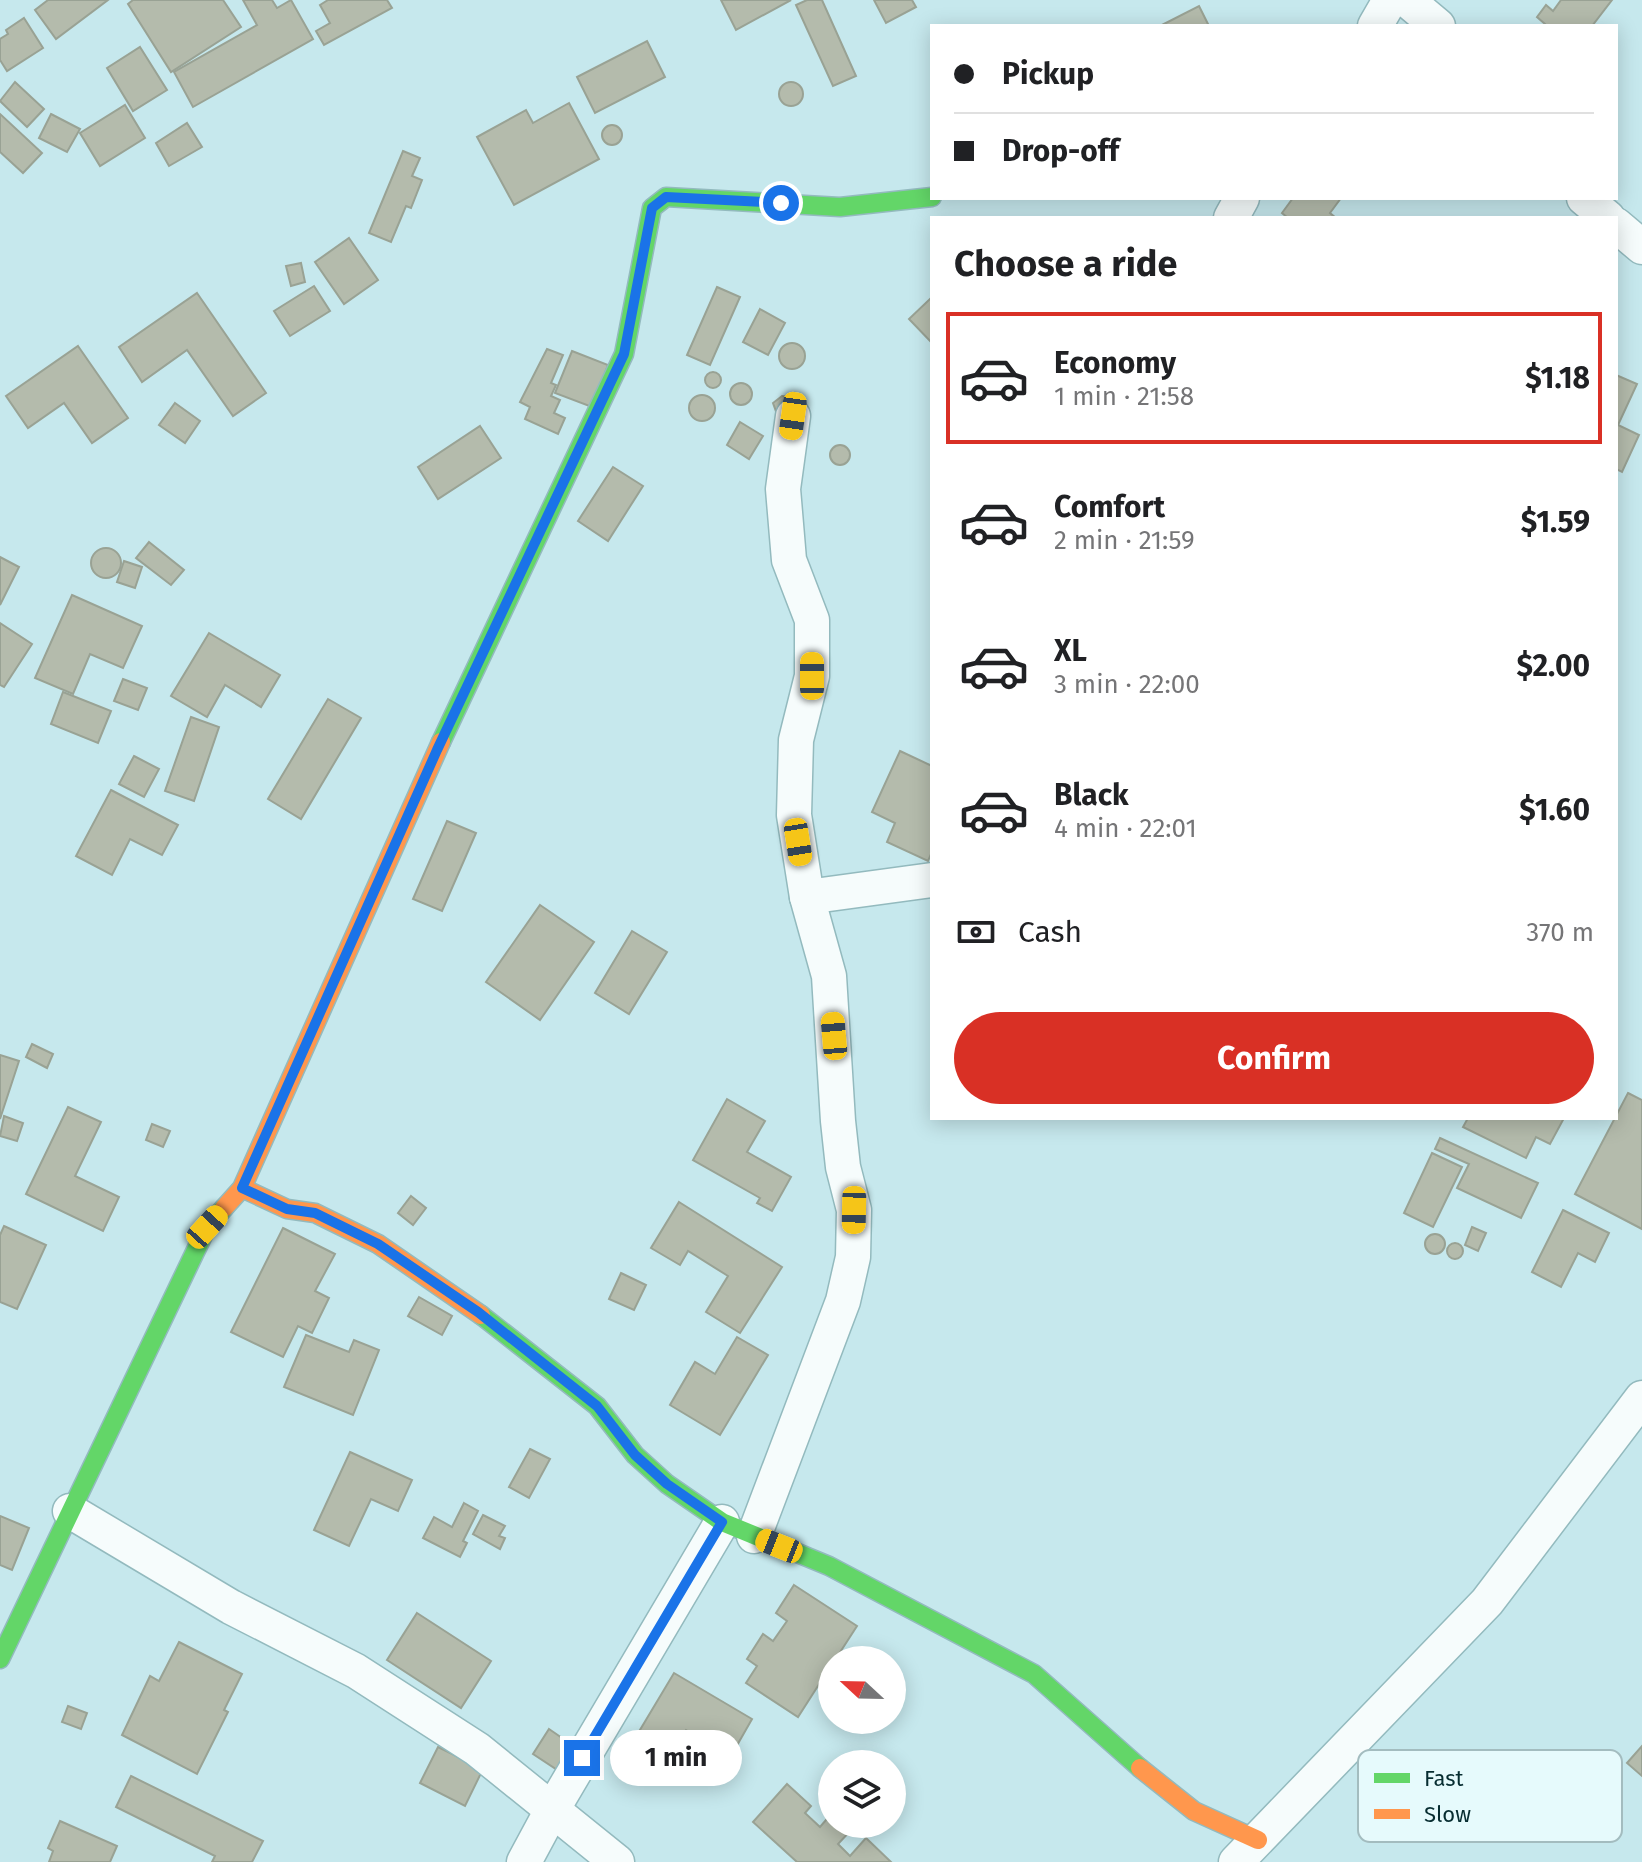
<!DOCTYPE html>
<meta charset="utf-8">
<style>
:root{--surface:#fff;--page:#f2f2f2;--text:#202124;--muted:#757577;--line:#e0e0e0;--accent:#d93025}
body{margin:0;font-family:"Fira Sans",sans-serif;background:var(--page);color:var(--text);height:100vh;display:flex;flex-direction:column;font-size:30px;white-space:nowrap}
*{box-sizing:border-box;margin:0}
p{font-size:26px;color:var(--muted)}
.icon{flex:none;width:44px;height:44px;fill:none;stroke:currentColor;stroke-width:2;stroke-linecap:round;stroke-linejoin:round}
.map{position:relative;flex:1;overflow:hidden}
.drawer{position:absolute;left:930px;top:216px;width:688px;height:904px;display:flex;flex-direction:column;background:var(--surface);border-radius:0px;box-shadow:0 4px 20px #0003}
.drawer>*{flex:none}
.top-card{position:absolute;left:930px;top:24px;width:688px;height:176px;border-radius:0px;box-shadow:0 4px 20px #0003;display:grid;align-content:center;height:176px;padding:0 24px;background:var(--surface)}
.needle{width:52px;rotate:292deg}
.controls{position:absolute;left:818px;top:1646px;display:grid;gap:16px}
.controls a{display:grid;place-items:center;width:88px;height:88px;border-radius:50%;background:var(--surface);box-shadow:0 4px 20px #0003;font-size:40px}
.end{position:absolute;width:36px;height:36px;margin:-18px;border:10px solid #1a73e8;background:#fff;box-shadow:0 0 0 4px #fff}
.from{border-radius:50%}
.bubble{position:absolute;height:56px;border-radius:28px;background:var(--surface);box-shadow:0 4px 20px #0003;font-size:26px;font-weight:700;line-height:56px;text-align:center}
.car{position:absolute;width:24px;height:48px;margin:-24px -12px;border-radius:10px;box-shadow:0 0 6px 2px #0007;background:linear-gradient(#f5c518 24%,#345 0 40%,#f5c518 0 76%,#345 0 86%,#f5c518 0)}
.top-card b{display:flex;align-items:center;gap:28px;height:76px;font-size:30px}
.top-card b+b{border-top:2px solid var(--line)}
.top-card i{width:20px;height:20px;background:var(--text)}
ul{padding:0;list-style:none}
li{display:flex;align-items:center;gap:24px;height:132px;margin:0 16px 12px;padding:0 8px;border:4px solid transparent;border-radius:0px}
li div{flex:1}
li b{display:block;font-size:30px}
li em{font-style:normal;font-weight:700}
li.on{border-color:var(--accent)}
li>.icon{width:72px;height:72px;stroke-width:1.5}
h2{padding:0 24px;font-size:36px;line-height:96px}
.pay{display:flex;align-items:center;gap:20px;height:88px;padding:0 24px;font-size:30px}
.pay p{margin-inline-start:auto}
.primary-button{display:flex;gap:16px;margin-top:auto;padding:16px 24px}
.primary-button a{flex:1;height:92px;border-radius:48px;background:var(--accent);color:#fff;font-size:32px;font-weight:700;line-height:92px;text-align:center}
.map>svg:first-child{display:block}
</style>
<div class="map">
<svg width="1642" height="1862" viewBox="0 0 1642 1862">
<rect width="100%" height="100%" fill="#c6e8ed"/>
<g fill="#b4bbac" stroke="#99a294" stroke-width="2">
<polygon points="48,0 108,0 56,39 35,10"/>
<polygon points="133,0 223,0 241,27 171,72 128,4"/>
<polygon points="243,0 272,0 277,8 291,0 313,39 193,107 174,72 257,25"/>
<polygon points="328,0 387,0 392,8 324,45 316,31 330,23 320,5"/>
<polygon points="721,0 791,0 736,30"/>
<polygon points="807,0 822,0 856,76 833,86 796,5"/>
<polygon points="874,0 912,0 916,7 886,23"/>
<polygon points="1561,0 1612,0 1592,26 1544,26 1545,24 1537,17 1546,5 1553,11"/>
<polygon points="1199,6 1209,26 1160,26"/>
<polygon points="24,18 43,48 7,71 0,60 0,39 8,34 6,30"/>
<polygon points="647,41 665,77 595,113 577,77"/>
<polygon points="140,47 167,90 133,111 107,68"/>
<circle cx="791" cy="94" r="12"/>
<polygon points="15,82 44,109 27,127 0,101"/>
<polygon points="569,103 599,159 514,205 477,137 526,110 533,123"/>
<polygon points="125,105 145,138 100,166 80,133"/>
<polygon points="0,114 42,153 23,173 0,152"/>
<polygon points="51,114 80,129 67,152 39,138"/>
<polygon points="187,123 202,147 169,166 156,143"/>
<circle cx="612" cy="135" r="10"/>
<polygon points="403,151 420,158 412,176 422,180 411,208 406,206 391,242 369,233"/>
<polygon points="1293,198 1341,198 1330,213 1336,218 1288,218 1282,213"/>
<polygon points="349,238 378,280 344,304 315,262"/>
<polygon points="301,263 305,282 291,286 286,266"/>
<polygon points="314,286 330,311 290,336 274,311"/>
<polygon points="717,287 740,297 710,365 687,355"/>
<polygon points="197,293 266,393 233,416 187,350 142,382 119,347"/>
<polygon points="932,297 932,343 909,319"/>
<polygon points="760,309 785,323 768,355 743,342"/>
<circle cx="792" cy="356" r="13"/>
<polygon points="78,346 128,418 92,443 64,403 28,428 6,396"/>
<polygon points="547,349 563,355 551,383 556,385 551,396 560,400 554,413 565,418 558,434 525,419 530,407 520,402"/>
<polygon points="572,351 608,365 592,407 555,393"/>
<circle cx="713" cy="380" r="8"/>
<polygon points="1616,375 1637,384 1618,425 1639,435 1622,472 1616,469"/>
<circle cx="741" cy="394" r="11"/>
<circle cx="702" cy="408" r="13"/>
<polygon points="782,396 788,397 792,402 777,414 773,403"/>
<polygon points="175,403 200,421 185,443 159,425"/>
<polygon points="740,422 763,436 749,459 727,445"/>
<polygon points="480,426 501,458 438,499 418,467"/>
<circle cx="840" cy="455" r="10"/>
<polygon points="613,467 643,486 608,541 578,521"/>
<polygon points="149,542 184,570 171,585 136,558"/>
<circle cx="106" cy="563" r="15"/>
<polygon points="0,557 19,567 0,605"/>
<polygon points="124,561 142,567 135,588 117,582"/>
<polygon points="72,595 142,626 123,668 90,654 73,694 35,678"/>
<polygon points="0,623 32,644 4,687 0,685"/>
<polygon points="209,633 280,675 261,707 225,685 207,717 171,696"/>
<polygon points="123,679 147,688 138,710 114,701"/>
<polygon points="63,692 111,711 98,743 51,724"/>
<polygon points="328,699 361,718 301,819 268,799"/>
<polygon points="191,717 219,727 194,801 165,791"/>
<polygon points="900,751 932,766 932,852 928,861 887,842 895,823 872,812"/>
<polygon points="134,756 159,769 144,797 119,784"/>
<polygon points="111,790 178,825 162,855 130,839 112,875 76,856"/>
<polygon points="447,821 476,833 442,911 413,899"/>
<polygon points="540,905 594,942 540,1020 486,982"/>
<polygon points="632,931 667,952 629,1014 595,993"/>
<polygon points="32,1044 53,1054 47,1068 26,1057"/>
<polygon points="0,1055 19,1061 0,1119"/>
<polygon points="1628,1093 1642,1100 1642,1229 1575,1194"/>
<polygon points="727,1099 765,1121 747,1152 791,1177 772,1211 757,1203 760,1198 693,1160"/>
<polygon points="68,1107 101,1122 75,1176 119,1197 103,1231 26,1194"/>
<polygon points="4,1116 23,1123 17,1141 0,1136"/>
<polygon points="1468,1118 1564,1118 1550,1144 1536,1137 1526,1158 1463,1127"/>
<polygon points="152,1124 170,1131 163,1147 146,1140"/>
<polygon points="1440,1138 1538,1183 1521,1218 1457,1188 1469,1164 1435,1149"/>
<polygon points="1432,1153 1462,1167 1433,1227 1404,1213"/>
<polygon points="411,1196 426,1208 413,1225 398,1213"/>
<polygon points="679,1202 782,1267 740,1333 706,1312 728,1276 688,1251 680,1265 651,1248"/>
<polygon points="1563,1210 1609,1233 1595,1262 1578,1253 1561,1287 1532,1272"/>
<polygon points="4,1226 46,1245 17,1309 0,1302 0,1235"/>
<polygon points="1472,1227 1486,1233 1478,1251 1465,1245"/>
<polygon points="283,1228 335,1254 315,1291 329,1298 312,1333 298,1326 283,1357 231,1332"/>
<circle cx="1435" cy="1244" r="10"/>
<circle cx="1455" cy="1251" r="8"/>
<polygon points="621,1273 646,1285 634,1310 609,1299"/>
<polygon points="419,1297 452,1316 442,1335 408,1316"/>
<polygon points="306,1335 349,1352 354,1340 379,1350 353,1415 284,1387"/>
<polygon points="737,1337 768,1355 720,1435 670,1405 695,1362 715,1374"/>
<polygon points="530,1449 550,1459 529,1498 509,1487"/>
<polygon points="350,1452 412,1480 398,1511 371,1499 349,1546 314,1530"/>
<polygon points="464,1503 478,1511 463,1541 467,1543 460,1557 423,1538 434,1517 452,1527"/>
<polygon points="483,1515 505,1526 499,1536 505,1538 500,1549 473,1534"/>
<polygon points="0,1516 29,1528 12,1570 0,1565"/>
<polygon points="794,1585 857,1626 835,1660 832,1660 832,1664 798,1717 746,1683 757,1666 747,1659 763,1634 773,1641 787,1621 776,1613"/>
<polygon points="417,1613 491,1661 461,1708 387,1660"/>
<polygon points="179,1642 242,1674 224,1710 228,1712 197,1774 122,1735 150,1676 159,1681"/>
<polygon points="674,1673 752,1719 731,1756 686,1730 662,1770 628,1750"/>
<polygon points="68,1706 87,1713 81,1729 62,1722"/>
<polygon points="549,1729 578,1749 562,1773 533,1754"/>
<polygon points="1642,1746 1642,1776 1627,1763"/>
<polygon points="438,1747 483,1769 465,1806 420,1783"/>
<polygon points="131,1776 263,1841 252,1862 212,1862 215,1856 116,1807"/>
<polygon points="787,1784 811,1806 805,1813 820,1827 832,1813 832,1824 849,1824 853,1828 838,1844 850,1856 866,1838 891,1862 797,1862 753,1822"/>
<polygon points="60,1821 117,1846 110,1862 49,1862 53,1851 48,1848"/>
</g>
<g fill="none" stroke-linecap="round" stroke-linejoin="round">
<defs>
<g id="street">
<polyline points="1407,0 1438,26"/>
<polyline points="1375,26 1390,0"/>
<polyline points="1584,198 1608,218"/>
<polyline points="1231,218 1242,198"/>
<polyline points="1616,225 1642,247"/>
<polyline points="807,897 932,880"/>
<polyline points="70,1511 231,1607 356,1671 477,1749 617,1862"/>
<polyline points="754,1536 843,1301 853,1257 854,1210 843,1167 838,1121 829,976 807,897 794,815 796,740 812,676 812,620 789,560 783,489 793,416"/>
<polyline points="524,1862 552,1810 722,1522"/>
<polyline points="1236,1862 1487,1602 1642,1398"/>
</g>
<g id="fast">
<polyline points="441,742 624,354 652,208 666,197 840,207 932,197"/>
<polyline points="481,1315 597,1406 635,1455 667,1484 722,1522 829,1566 1034,1674 1140,1768"/>
<polyline points="0,1659 207,1227 224,1208"/>
</g>
<g id="slow">
<polyline points="242,1188 287,1209 315,1213 378,1244 481,1315"/>
<polyline points="224,1208 242,1188 441,742"/>
<polyline points="1140,1768 1194,1811 1258,1840"/>
</g>
</defs>
<use href="#street" stroke="#93babe" stroke-width="37"/>
<use href="#fast" stroke="#93babe" stroke-width="21"/>
<use href="#slow" stroke="#93babe" stroke-width="21"/>
<use href="#street" stroke="#f6fcfc" stroke-width="34"/>
<use href="#fast" stroke="#63d668" stroke-width="18"/>
<use href="#slow" stroke="#ff974d" stroke-width="18"/>
</g>
<g fill="none" stroke-linecap="round" stroke-linejoin="round">
<polyline stroke="#1a73e8" stroke-width="10" points="582,1758 722,1522 667,1484 635,1455 597,1406 478,1312 378,1244 315,1213 287,1209 242,1188 437,750 624,354 652,208 666,197 781,203"/>
</g>
<rect x="1358" y="1750" width="264" height="92" rx="12" fill="#e6fafc" stroke="#a3bcbf" stroke-width="2"/>
<rect x="1374" y="1773" width="36" height="10" fill="#63d668"/>
<rect x="1374" y="1809" width="36" height="10" fill="#ff974d"/>
<g font-size="22" fill="#072d31">
<text x="1424" y="1786">Fast</text>
<text x="1424" y="1822">Slow</text>
</g>
</svg>
<div class="controls">
<a><svg class="needle" viewBox="-14 -14 28 28"><path d="M0-13l5 13h-10z" fill="#e53935"/><path d="M0 13l5-13h-10z" fill="#757577"/></svg></a>
<a><svg class="icon" aria-label="layers" viewBox="0 0 24 24"><path d="M12 4l9 5-9 5-9-5zM3 14l9 5 9-5"/></svg></a>
</div>
<i class="end from" style="left:781px;top:203px"></i>
<i class="end" style="left:582px;top:1758px"></i>
<div class="bubble" style="left:610px;top:1730px;width:132px">1 min</div>
<i class="car" style="left:793px;top:416px;rotate:188deg"></i>
<i class="car" style="left:812px;top:676px;rotate:0deg"></i>
<i class="car" style="left:798px;top:842px;rotate:171deg"></i>
<i class="car" style="left:834px;top:1036px;rotate:355deg"></i>
<i class="car" style="left:854px;top:1210px;rotate:181deg"></i>
<i class="car" style="left:207px;top:1227px;rotate:42deg"></i>
<i class="car" style="left:779px;top:1546px;rotate:292deg"></i>
<div class="top-card">
<b><i class="from"></i>Pickup</b>
<b><i></i>Drop-off</b>
</div>
<section class="drawer">
<h2>Choose a ride</h2>
<ul>
<li class="on"><svg class="icon" aria-label="car" viewBox="0 0 24 24"><path d="M5 17H2v-5l4-1 3-4h7l3 4 3 1v5h-3M9 17h6M6 11h13"/><circle cx="7" cy="17" r="2"/><circle cx="17" cy="17" r="2"/></svg><div><b>Economy</b><p>1 min · 21:58</p></div><em>$1.18</em></li>
<li><svg class="icon" aria-label="car" viewBox="0 0 24 24"><path d="M5 17H2v-5l4-1 3-4h7l3 4 3 1v5h-3M9 17h6M6 11h13"/><circle cx="7" cy="17" r="2"/><circle cx="17" cy="17" r="2"/></svg><div><b>Comfort</b><p>2 min · 21:59</p></div><em>$1.59</em></li>
<li><svg class="icon" aria-label="car" viewBox="0 0 24 24"><path d="M5 17H2v-5l4-1 3-4h7l3 4 3 1v5h-3M9 17h6M6 11h13"/><circle cx="7" cy="17" r="2"/><circle cx="17" cy="17" r="2"/></svg><div><b>XL</b><p>3 min · 22:00</p></div><em>$2.00</em></li>
<li><svg class="icon" aria-label="car" viewBox="0 0 24 24"><path d="M5 17H2v-5l4-1 3-4h7l3 4 3 1v5h-3M9 17h6M6 11h13"/><circle cx="7" cy="17" r="2"/><circle cx="17" cy="17" r="2"/></svg><div><b>Black</b><p>4 min · 22:01</p></div><em>$1.60</em></li>
</ul>
<div class="pay"><svg class="icon" aria-label="cash" viewBox="0 0 24 24"><path d="M3 7h18v10H3z"/><circle cx="12" cy="12" r="2"/></svg>Cash<p>370 m</p></div>
<div class="primary-button"><a>Confirm</a></div>
</section>
</div>
